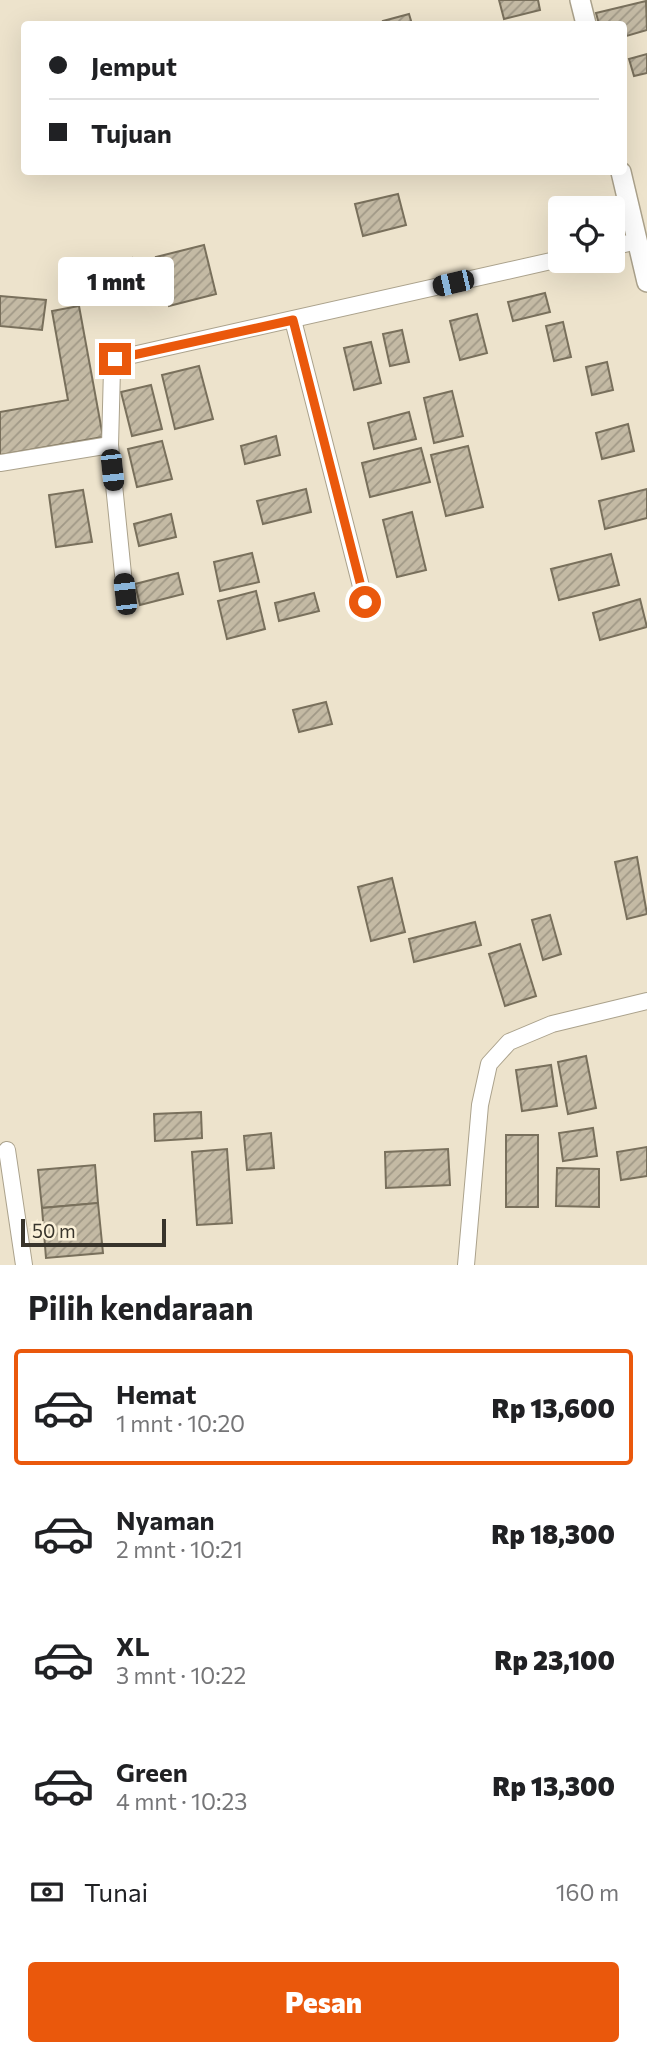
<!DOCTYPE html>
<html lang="id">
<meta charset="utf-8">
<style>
:root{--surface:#fff;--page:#f2f2f2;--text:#202124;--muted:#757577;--line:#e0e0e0;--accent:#ea580c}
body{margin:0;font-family:Commissioner,sans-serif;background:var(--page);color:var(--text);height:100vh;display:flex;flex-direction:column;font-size:26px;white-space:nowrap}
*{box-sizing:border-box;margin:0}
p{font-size:23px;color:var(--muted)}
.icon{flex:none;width:38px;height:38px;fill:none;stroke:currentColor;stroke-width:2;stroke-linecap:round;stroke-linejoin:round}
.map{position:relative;height:1265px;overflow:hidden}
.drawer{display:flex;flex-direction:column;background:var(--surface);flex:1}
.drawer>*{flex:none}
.banner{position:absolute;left:21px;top:21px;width:606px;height:154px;border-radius:7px;box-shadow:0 7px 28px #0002;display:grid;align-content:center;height:154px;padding:0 28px;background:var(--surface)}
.controls{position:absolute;left:548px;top:196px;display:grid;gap:14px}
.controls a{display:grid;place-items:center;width:77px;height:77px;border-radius:7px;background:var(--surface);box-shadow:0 7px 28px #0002;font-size:35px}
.scale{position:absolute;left:21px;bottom:18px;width:145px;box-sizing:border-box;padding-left:7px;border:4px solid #38342b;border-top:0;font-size:19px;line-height:24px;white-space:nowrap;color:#38342b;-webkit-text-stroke:5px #fbf1d9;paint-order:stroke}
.end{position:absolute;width:32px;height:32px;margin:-16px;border:9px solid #ea580c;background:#fff;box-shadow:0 0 0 4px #fff}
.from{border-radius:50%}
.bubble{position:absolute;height:49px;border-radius:7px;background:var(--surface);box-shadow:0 7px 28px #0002;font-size:23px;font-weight:800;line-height:49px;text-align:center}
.car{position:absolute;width:21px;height:42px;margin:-21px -10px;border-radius:9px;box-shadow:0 0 5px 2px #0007;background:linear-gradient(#222 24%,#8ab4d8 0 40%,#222 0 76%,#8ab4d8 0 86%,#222 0)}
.banner b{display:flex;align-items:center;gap:24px;height:66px;font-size:26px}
.banner b+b{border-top:2px solid var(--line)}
.banner i{width:18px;height:18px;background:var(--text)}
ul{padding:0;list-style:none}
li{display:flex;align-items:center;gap:21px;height:116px;margin:0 14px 10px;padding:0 14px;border:4px solid transparent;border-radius:7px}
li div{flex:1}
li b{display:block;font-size:26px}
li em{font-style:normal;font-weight:800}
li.active{border-color:var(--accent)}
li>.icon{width:63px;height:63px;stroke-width:1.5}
h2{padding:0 28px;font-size:32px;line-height:84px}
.pay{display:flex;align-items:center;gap:18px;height:77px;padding:0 28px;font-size:26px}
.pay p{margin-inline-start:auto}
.action{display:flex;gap:14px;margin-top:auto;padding:14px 28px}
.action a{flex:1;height:80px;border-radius:7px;background:var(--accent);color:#fff;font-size:28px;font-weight:800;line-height:80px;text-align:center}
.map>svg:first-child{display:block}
</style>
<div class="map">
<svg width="647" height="1265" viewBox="0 0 647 1265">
<defs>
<pattern id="building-hatch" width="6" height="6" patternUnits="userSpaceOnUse" patternTransform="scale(1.75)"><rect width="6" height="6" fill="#c4baa4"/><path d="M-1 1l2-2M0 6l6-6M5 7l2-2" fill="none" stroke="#a09886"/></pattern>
</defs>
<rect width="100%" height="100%" fill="#ede3cc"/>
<g fill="url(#building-hatch)" stroke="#79705c" stroke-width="2">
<polygon points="499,0 538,0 540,10 504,19"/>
<polygon points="646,1 647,30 623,37 623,24 599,24 596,13"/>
<polygon points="409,14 412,24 384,24 383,21"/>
<polygon points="647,54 647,73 634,76 629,59"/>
<polygon points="398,194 406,225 363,236 355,204"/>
<polygon points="204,245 216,294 169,306 156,257"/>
<polygon points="132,258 140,292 101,302 92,268"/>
<polygon points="545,293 550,312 513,321 508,302"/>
<polygon points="0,296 46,300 42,330 0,326"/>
<polygon points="79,306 103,437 0,455 0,412 68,400 52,311"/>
<polygon points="477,314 487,353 460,360 450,321"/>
<polygon points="563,322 571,357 554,361 546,326"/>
<polygon points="402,330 409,362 390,366 383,334"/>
<polygon points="371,342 381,383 354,390 344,348"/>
<polygon points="607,362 613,390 592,395 586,367"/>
<polygon points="199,366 213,419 175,429 162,375"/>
<polygon points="151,385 162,429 132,436 121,392"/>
<polygon points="452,391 463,436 434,443 424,398"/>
<polygon points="409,412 416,439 374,449 368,423"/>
<polygon points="628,424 634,451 602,459 596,433"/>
<polygon points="276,436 280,455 245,464 241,446"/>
<polygon points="162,441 172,479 137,487 128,449"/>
<polygon points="468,446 483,507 446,516 431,455"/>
<polygon points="421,448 430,482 370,497 362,463"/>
<polygon points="306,489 311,512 263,524 257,501"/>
<polygon points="647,489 647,518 605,529 599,501"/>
<polygon points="83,490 92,542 56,547 49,495"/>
<polygon points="412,512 426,570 397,577 383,520"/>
<polygon points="171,514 176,537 139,546 134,524"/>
<polygon points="252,553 259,582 220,591 214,562"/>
<polygon points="611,554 619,585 559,600 551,569"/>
<polygon points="178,573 183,594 140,605 135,584"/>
<polygon points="256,591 265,629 227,639 218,601"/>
<polygon points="314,593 319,611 279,621 275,603"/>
<polygon points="640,599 647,627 600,640 593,613"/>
<polygon points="326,702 332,724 299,732 293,710"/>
<polygon points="637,857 647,914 627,919 615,862"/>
<polygon points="392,878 405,932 371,941 358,887"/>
<polygon points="550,915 561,954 543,960 532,920"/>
<polygon points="475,922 481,945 414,962 409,939"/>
<polygon points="520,944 536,996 505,1006 489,954"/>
<polygon points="586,1056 596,1108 568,1114 558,1062"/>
<polygon points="551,1065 557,1106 522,1111 516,1070"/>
<polygon points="201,1112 202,1138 155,1141 154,1114"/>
<polygon points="593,1128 597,1156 563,1161 559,1133"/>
<polygon points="271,1133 274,1168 247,1170 244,1136"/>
<rect x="506" y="1135" width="32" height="72"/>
<polygon points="647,1147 647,1176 621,1180 617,1152"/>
<polygon points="227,1149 232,1223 197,1225 192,1152"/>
<polygon points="448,1149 450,1185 386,1188 385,1152"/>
<polygon points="95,1165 98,1203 42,1208 38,1170"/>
<polygon points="557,1168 599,1169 599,1207 556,1206"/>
<polygon points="98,1203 103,1253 46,1258 42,1208"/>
</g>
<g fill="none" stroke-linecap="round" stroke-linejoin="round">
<defs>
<g id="minor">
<polyline points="612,247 637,241"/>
<polyline points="293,320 365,602"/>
<polyline points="0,463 110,445"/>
<polyline points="125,594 110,445 112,369 115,359 560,259"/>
<polyline points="7,1150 24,1265"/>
<polyline points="466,1265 480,1105 489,1064 509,1042 552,1024 647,1001"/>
</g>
<g id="tertiary">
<polyline points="580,0 586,24"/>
<polyline points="621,172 647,282"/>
</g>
</defs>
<use href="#minor" stroke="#aba28c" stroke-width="18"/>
<use href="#tertiary" stroke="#aba28c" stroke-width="22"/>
<use href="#minor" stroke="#fff" stroke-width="16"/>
<use href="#tertiary" stroke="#fff" stroke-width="19"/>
</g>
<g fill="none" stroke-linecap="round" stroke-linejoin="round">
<polyline stroke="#ea580c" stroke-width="9" points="115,359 293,320 365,602"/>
</g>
</svg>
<div class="controls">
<a><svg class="icon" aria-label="locate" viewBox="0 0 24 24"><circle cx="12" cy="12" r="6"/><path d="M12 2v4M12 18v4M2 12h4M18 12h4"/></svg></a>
</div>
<div class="scale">50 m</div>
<i class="end from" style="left:365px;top:602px"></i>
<i class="end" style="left:115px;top:359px"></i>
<div class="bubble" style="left:58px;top:257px;width:116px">1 mnt</div>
<i class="car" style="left:453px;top:283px;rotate:257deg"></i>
<i class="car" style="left:112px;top:470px;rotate:174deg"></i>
<i class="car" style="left:125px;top:594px;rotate:354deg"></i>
<div class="banner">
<b><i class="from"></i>Jemput</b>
<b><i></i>Tujuan</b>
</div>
</div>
<section class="drawer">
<h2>Pilih kendaraan</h2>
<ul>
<li class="active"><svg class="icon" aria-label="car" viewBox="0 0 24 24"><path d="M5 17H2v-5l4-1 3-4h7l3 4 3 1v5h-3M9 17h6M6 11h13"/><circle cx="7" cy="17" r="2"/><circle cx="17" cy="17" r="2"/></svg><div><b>Hemat</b><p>1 mnt · 10:20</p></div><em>Rp 13,600</em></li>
<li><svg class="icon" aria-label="car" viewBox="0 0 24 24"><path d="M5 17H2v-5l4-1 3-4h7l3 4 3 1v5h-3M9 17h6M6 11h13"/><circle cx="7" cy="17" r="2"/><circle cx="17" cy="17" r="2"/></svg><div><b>Nyaman</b><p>2 mnt · 10:21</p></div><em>Rp 18,300</em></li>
<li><svg class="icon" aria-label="car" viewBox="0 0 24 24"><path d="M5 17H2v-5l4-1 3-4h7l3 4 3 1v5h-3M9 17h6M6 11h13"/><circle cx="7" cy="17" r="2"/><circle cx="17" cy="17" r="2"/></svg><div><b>XL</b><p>3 mnt · 10:22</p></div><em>Rp 23,100</em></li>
<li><svg class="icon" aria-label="car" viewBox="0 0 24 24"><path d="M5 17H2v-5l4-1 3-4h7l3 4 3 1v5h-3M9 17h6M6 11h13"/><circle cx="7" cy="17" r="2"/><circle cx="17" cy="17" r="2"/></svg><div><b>Green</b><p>4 mnt · 10:23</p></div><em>Rp 13,300</em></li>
</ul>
<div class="pay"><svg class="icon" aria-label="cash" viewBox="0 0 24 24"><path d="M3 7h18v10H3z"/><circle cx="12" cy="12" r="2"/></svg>Tunai<p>160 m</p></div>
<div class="action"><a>Pesan</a></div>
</section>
